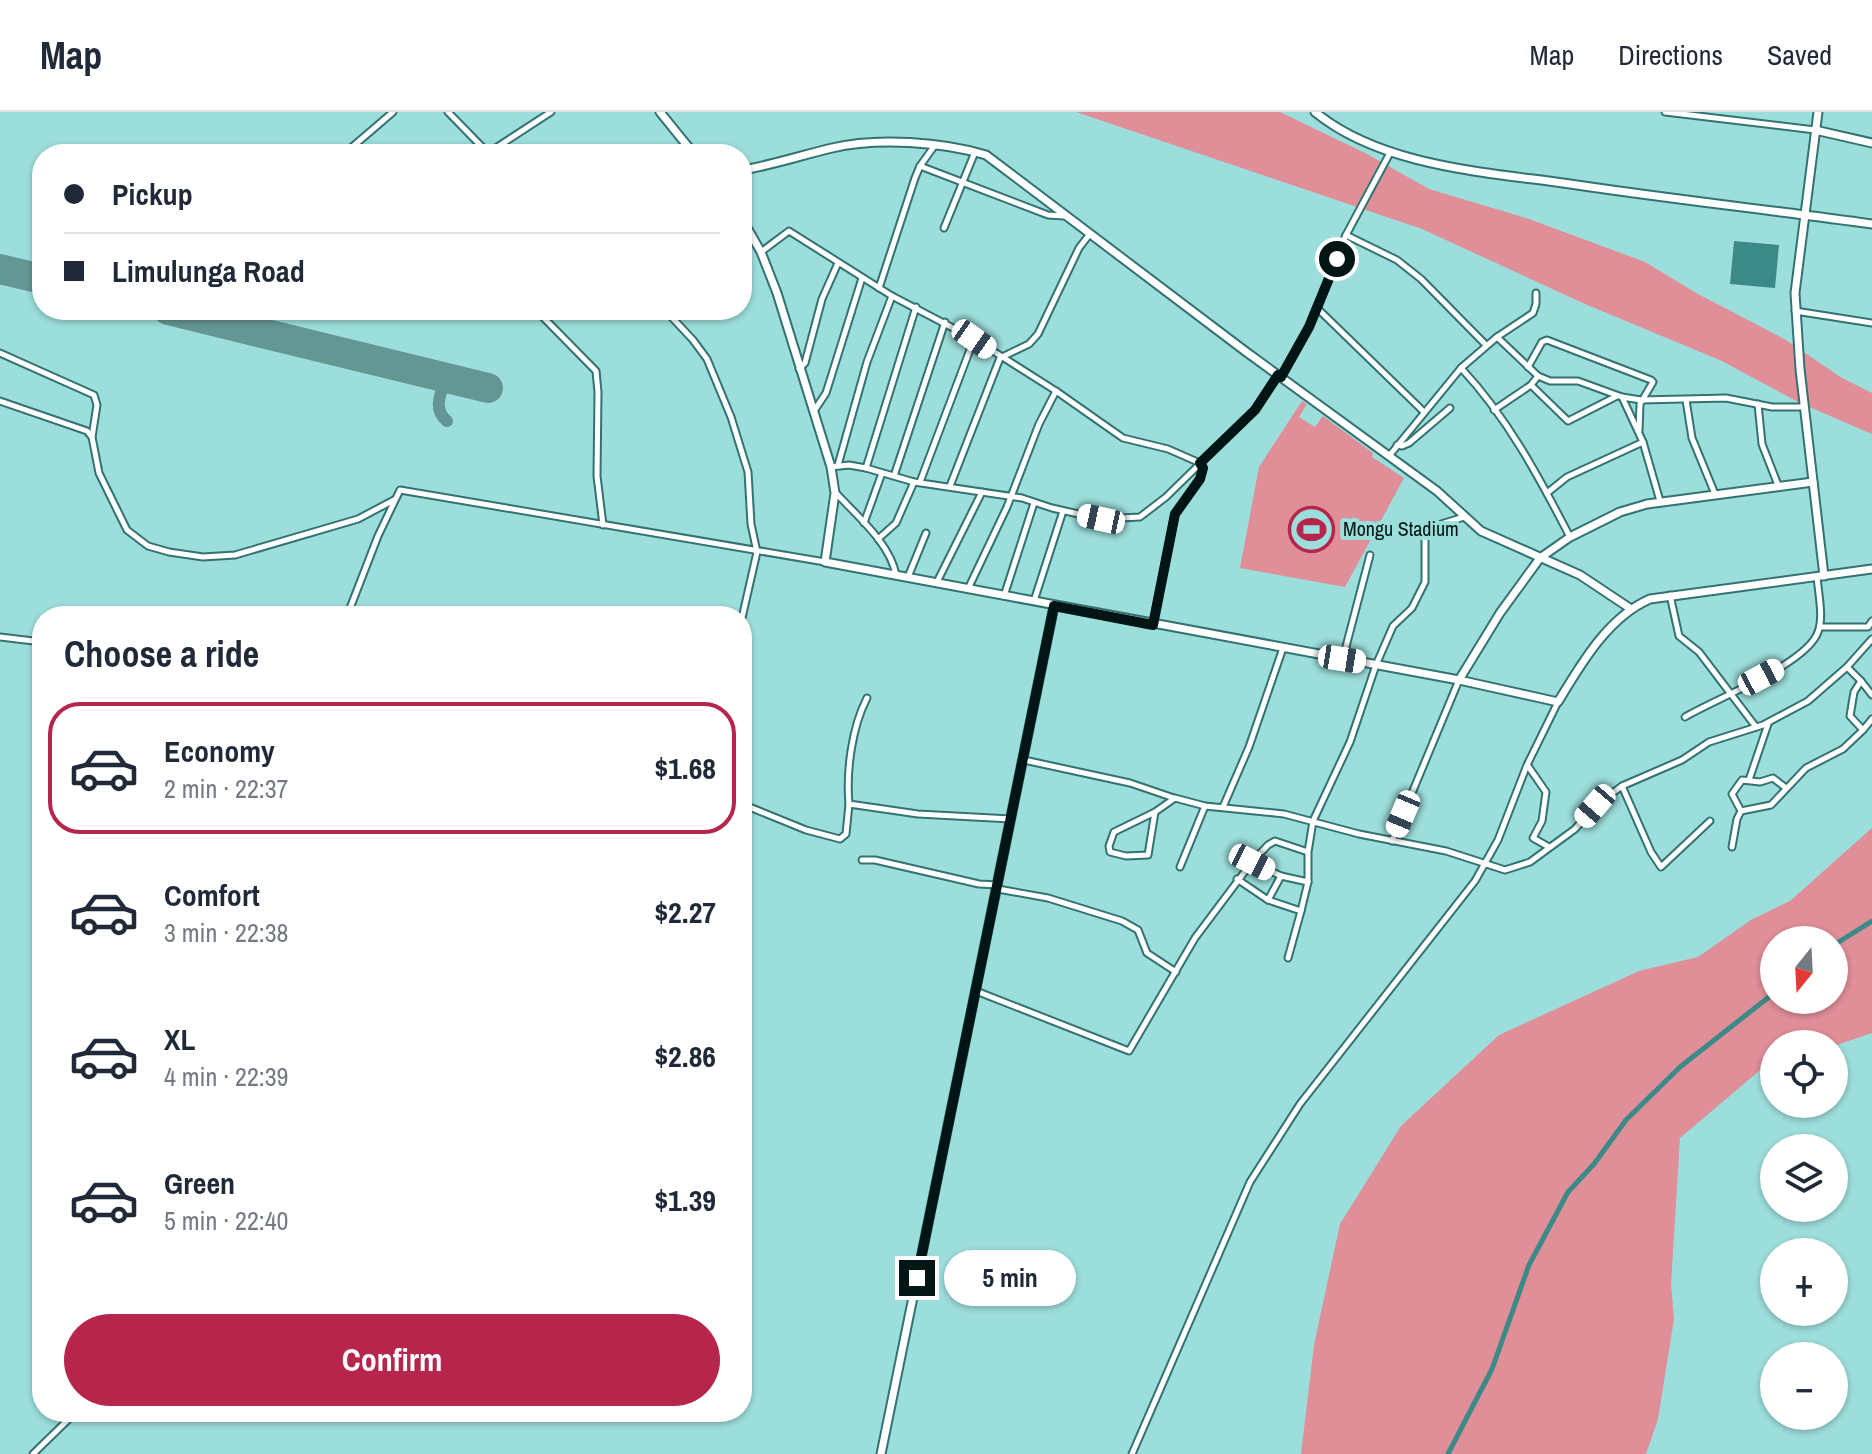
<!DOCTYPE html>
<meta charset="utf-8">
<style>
:root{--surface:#fff;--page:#f2f2f3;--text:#1f2937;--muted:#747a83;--line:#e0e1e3;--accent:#b6254b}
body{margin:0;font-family:"Archivo Narrow",sans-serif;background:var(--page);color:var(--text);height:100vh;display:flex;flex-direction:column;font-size:30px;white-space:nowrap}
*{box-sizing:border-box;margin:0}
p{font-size:26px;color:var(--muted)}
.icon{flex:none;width:44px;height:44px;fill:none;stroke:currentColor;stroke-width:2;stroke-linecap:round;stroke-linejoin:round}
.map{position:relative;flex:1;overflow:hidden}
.side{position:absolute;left:32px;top:494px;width:720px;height:816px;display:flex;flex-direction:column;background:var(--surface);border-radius:32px;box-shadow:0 2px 6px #0004}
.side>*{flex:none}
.top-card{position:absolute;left:32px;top:32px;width:720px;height:176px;border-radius:32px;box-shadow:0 2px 6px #0004;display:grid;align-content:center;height:176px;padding:0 32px;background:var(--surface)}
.needle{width:52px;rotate:198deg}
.fabs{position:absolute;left:1760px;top:814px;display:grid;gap:16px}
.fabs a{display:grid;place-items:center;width:88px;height:88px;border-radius:50%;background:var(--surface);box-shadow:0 2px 6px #0004;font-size:40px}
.end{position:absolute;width:36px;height:36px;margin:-18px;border:10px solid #001514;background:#fff;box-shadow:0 0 0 4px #fff}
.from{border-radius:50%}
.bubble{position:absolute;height:56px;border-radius:28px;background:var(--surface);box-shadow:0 2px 6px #0004;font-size:26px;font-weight:800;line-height:56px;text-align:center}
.car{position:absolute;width:24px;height:48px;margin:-24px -12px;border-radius:10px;box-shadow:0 0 6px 2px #0007;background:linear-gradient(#fff 24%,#345 0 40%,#fff 0 76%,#345 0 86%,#fff 0)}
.top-card b{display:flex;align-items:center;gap:28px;height:76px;font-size:30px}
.top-card b+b{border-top:2px solid var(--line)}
.top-card i{width:20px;height:20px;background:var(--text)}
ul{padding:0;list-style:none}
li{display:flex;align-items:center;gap:24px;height:132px;margin:0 16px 12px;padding:0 16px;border:4px solid transparent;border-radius:32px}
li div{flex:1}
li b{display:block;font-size:30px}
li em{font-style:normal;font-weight:800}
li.on{border-color:var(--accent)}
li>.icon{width:72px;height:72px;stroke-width:1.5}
h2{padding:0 32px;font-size:36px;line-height:96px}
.action{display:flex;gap:16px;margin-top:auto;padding:16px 32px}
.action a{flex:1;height:92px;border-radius:48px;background:var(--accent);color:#fff;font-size:32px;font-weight:800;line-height:92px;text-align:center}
header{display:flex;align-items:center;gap:48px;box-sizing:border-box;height:112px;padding:0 40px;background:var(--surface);border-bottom:2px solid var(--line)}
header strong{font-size:38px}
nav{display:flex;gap:44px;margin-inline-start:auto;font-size:28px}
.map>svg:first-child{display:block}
</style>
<header>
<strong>Map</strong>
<nav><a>Map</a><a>Directions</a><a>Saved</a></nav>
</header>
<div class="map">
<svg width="1872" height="1342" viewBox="0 0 1872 1342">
<rect width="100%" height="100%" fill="#9cdedb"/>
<g fill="#e08e98" fill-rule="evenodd">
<polygon points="1076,0 1280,0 1367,42 1429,77 1529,107 1645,150 1698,182 1786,228 1842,266 1872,281 1872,322 1800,291 1722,249 1585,192 1422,117"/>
<polygon points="1302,289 1307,292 1299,305 1315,315 1323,304 1373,341 1372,345 1404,366 1345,475 1240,456 1259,355"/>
<path d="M1872 716V921L1834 934 1774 932V954L1759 959 1680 1026 1671 1172 1674 1207 1658 1307 1646 1342H1301L1314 1233 1340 1112 1401 1014 1499 923 1639 859 1698 845 1751 808 1790 789ZM1774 828H1834V888H1774Z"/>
</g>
<polygon fill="#3b8a87" points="1734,129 1779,133 1775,176 1730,172"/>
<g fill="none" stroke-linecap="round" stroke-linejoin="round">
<g stroke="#3b8a87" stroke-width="5">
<polyline points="1834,833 1872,809"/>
<polyline points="1448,1342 1492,1257 1529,1153 1568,1080 1594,1052 1626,1008 1680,955 1774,881"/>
</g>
<path stroke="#649693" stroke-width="12" d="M446 266C441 281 432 297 447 309"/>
<g stroke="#649693" stroke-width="30">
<polyline points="0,157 42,167"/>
<polyline points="168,198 488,276"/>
</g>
<defs>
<g id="street">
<polyline points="448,0 488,41 551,0"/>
<polyline points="1665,0 1815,18"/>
<polyline points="344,42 393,0"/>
<polyline points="920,54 1048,103 1064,104"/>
<polyline points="944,116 975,40"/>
<polyline points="1346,123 1397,148 1421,167 1486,233"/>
<polyline points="761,140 789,119 892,184 974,227 1056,279 1123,326 1168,337 1200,351 1203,356 1200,367 1175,402 1153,512"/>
<polyline points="879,176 915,66 920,54 935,33"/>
<polyline points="1317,196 1423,299"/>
<polyline points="536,198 596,259 598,280 597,364 603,413"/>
<polyline points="665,198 693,228 707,247 731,305 748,360 751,412 757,440 742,506"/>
<polyline points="1795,199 1872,211"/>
<polyline points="1497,225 1538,264 1550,269 1578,269 1622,285 1641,288 1726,286 1772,295 1805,295"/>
<polyline points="0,241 94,283 97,293 92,325"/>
<polyline points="1528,255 1542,230 1547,228 1651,268 1653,270 1640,292 1639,319"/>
<path d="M1461 256C1507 305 1539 365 1570 425"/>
<polyline points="799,257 805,251 822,187 838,151"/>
<polyline points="1281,265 1309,215 1346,123 1391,39"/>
<polyline points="1531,273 1568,309 1617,284"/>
<polyline points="1622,285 1643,330 1660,389"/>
<polyline points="1686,288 1692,326 1715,382"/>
<polyline points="0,289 87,319 92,325 99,361 127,418 148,434 169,440 203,445 235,443 358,407 394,388"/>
<polyline points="1758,292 1762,332 1778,373"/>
<polyline points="1494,298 1531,273 1538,264"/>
<polyline points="814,299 826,281 862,166"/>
<polyline points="1397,333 1402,334 1409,331 1450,296"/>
<polyline points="1389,344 1461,256 1497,225 1533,201 1536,192 1536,181"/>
<polyline points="838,353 867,250 892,184"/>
<polyline points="831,355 849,353 866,356 914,370 1022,386 1052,396 1101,407 1140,405 1166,385 1255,298 1278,263"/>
<polyline points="866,356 916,195"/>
<polyline points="894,364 945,210"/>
<polyline points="920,370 974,227"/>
<polyline points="950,374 1000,246 1029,232 1038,222 1079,136 1089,123"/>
<path d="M836 381C857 404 890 431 896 463"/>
<polyline points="1547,381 1567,365 1643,330"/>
<polyline points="864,411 882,361"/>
<polyline points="878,427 896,411 914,370"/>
<polyline points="908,465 926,421"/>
<polyline points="937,470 982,380"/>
<polyline points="968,477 1007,395 1039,312 1056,279"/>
<polyline points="1670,483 1679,524 1699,540 1756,615"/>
<polyline points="1004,484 1034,391"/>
<polyline points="1034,489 1063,399"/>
<polyline points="347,504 378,424 400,378 825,450"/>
<polyline points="1820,515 1868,515 1872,509"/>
<polyline points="0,525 42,530"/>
<polyline points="1343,546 1370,443"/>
<polyline points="1861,569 1872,583"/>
<path d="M867 586C852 615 846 659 849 692L918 702 1011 707"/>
<path d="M1685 605C1715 587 1807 552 1818 520 1824 505 1818 480 1817 464"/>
<polyline points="1863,618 1872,607"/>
<polyline points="1024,648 1130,671 1174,686"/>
<polyline points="1528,654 1546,680 1542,709 1533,726 1549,735"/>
<polyline points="1749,668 1768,612"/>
<polyline points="1622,674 1651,740 1661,755 1710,709"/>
<polyline points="742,692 806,718 840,727 846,722 849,692"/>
<polyline points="1223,695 1249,635 1283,536"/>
<polyline points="1741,699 1732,682 1742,668 1760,670 1773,666 1786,676"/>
<polyline points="1155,700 1148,743 1126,744 1110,740 1109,734 1114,720 1155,700 1175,686 1205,694 1284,702 1359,722 1446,739 1505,758 1530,750 1575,717 1595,694 1622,674 1682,648 1709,630 1763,613 1808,589 1847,555 1872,527"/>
<polyline points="1392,729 1459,568"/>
<polyline points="1732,735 1737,707 1741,699 1771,693 1806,656 1843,637 1863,618 1850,604 1854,580 1861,569 1847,555"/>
<polyline points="1308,740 1275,729 1268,733 1252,750 1281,764 1308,770 1308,740 1313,709 1350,630 1376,553 1393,514 1412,496 1425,470 1425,417 1464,405"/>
<polyline points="862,748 875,748 979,772 998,773"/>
<polyline points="1180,755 1205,694"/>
<polyline points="1237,767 1268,788 1301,799 1288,846"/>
<polyline points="998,777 1048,786 1122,809 1138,818 1147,841 1176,860"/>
<polyline points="1268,788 1281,764"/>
<polyline points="1301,799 1308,770"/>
<polyline points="976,879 1129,939 1195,826 1252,750"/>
<polyline points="33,1342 76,1300"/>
<polyline points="1132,1342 1250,1070 1300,992 1475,769 1498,728 1527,653 1558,590"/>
</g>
<g id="secondary">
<polyline points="660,0 694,42"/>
<path d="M1315 0C1382 55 1487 60 1570 72 1670 87 1771 98 1872 112"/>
<polyline points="1818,0 1795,181 1800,257 1824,464"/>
<polyline points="1815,18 1872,31"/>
<path d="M742 58C773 53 802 43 832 36 877 25 943 30 986 43L1245 239 1437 379 1481 419 1580 463 1631 497"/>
<path d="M742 107 761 140 777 181 831 355 835 381 825 450 1459 568 1558 590C1581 552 1608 505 1650 487L1872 457"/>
<polyline points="1459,568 1500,501 1540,446 1570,425 1620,400 1647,392 1813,370"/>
<polyline points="881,1342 1054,494"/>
</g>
</defs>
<use href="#street" stroke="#327371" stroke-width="9"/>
<use href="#secondary" stroke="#327371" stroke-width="11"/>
<use href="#street" stroke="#fff" stroke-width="5"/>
<use href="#secondary" stroke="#fff" stroke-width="7"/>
</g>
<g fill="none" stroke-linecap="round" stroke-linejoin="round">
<polyline stroke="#001514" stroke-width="10" points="917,1166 1054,494 1153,513 1175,402 1200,367 1203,356 1200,351 1255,298 1278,263 1281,265 1309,215 1337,147"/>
</g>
<defs>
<symbol id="stadium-ring" viewBox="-11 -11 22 22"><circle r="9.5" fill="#9cdedb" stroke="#b6254b" stroke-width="1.5"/><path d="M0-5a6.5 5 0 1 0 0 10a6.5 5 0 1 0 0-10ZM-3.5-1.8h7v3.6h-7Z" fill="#b6254b"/></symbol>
</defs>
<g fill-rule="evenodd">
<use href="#stadium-ring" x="1286" y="392" width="51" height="51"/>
</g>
<g text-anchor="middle" stroke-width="8" stroke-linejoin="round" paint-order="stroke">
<g font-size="20" fill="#001514" stroke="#9cdedb" text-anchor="start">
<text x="1343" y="424">Mongu Stadium</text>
</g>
</g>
</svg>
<div class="fabs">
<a><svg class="needle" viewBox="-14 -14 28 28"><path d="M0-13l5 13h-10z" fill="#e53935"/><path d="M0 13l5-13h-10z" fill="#747a83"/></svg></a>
<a><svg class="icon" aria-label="locate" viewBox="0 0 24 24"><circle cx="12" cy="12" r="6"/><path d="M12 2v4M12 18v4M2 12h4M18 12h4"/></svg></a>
<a><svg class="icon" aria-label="layers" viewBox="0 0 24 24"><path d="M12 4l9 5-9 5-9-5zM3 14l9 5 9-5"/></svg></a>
<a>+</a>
<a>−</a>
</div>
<i class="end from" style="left:1337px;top:147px"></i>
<i class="end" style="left:917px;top:1166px"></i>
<div class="bubble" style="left:944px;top:1138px;width:132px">5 min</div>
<i class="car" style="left:974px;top:227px;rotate:125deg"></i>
<i class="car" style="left:1101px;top:407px;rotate:282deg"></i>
<i class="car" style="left:1342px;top:547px;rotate:99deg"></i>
<i class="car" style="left:1761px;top:565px;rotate:62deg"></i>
<i class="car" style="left:1595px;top:694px;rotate:221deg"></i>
<i class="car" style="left:1403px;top:702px;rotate:203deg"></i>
<i class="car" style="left:1252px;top:750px;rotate:117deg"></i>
<div class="top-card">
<b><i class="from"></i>Pickup</b>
<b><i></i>Limulunga Road</b>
</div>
<section class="side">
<h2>Choose a ride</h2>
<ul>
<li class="on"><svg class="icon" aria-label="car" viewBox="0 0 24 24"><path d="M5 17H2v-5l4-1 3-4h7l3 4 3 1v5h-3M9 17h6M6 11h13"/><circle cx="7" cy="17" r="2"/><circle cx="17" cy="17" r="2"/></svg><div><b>Economy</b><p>2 min · 22:37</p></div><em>$1.68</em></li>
<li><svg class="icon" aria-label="car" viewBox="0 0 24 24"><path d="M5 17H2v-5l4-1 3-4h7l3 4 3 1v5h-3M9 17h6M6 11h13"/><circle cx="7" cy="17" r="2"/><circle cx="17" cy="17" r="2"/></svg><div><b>Comfort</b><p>3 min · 22:38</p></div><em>$2.27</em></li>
<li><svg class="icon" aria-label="car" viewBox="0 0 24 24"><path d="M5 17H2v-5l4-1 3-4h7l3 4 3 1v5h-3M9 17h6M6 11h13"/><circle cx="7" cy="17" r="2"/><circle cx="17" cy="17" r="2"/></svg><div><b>XL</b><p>4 min · 22:39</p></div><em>$2.86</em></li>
<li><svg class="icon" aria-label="car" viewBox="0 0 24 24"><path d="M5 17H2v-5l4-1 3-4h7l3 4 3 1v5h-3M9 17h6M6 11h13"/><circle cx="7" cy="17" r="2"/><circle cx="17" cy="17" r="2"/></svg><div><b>Green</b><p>5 min · 22:40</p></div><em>$1.39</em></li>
</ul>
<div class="action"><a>Confirm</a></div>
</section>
</div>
